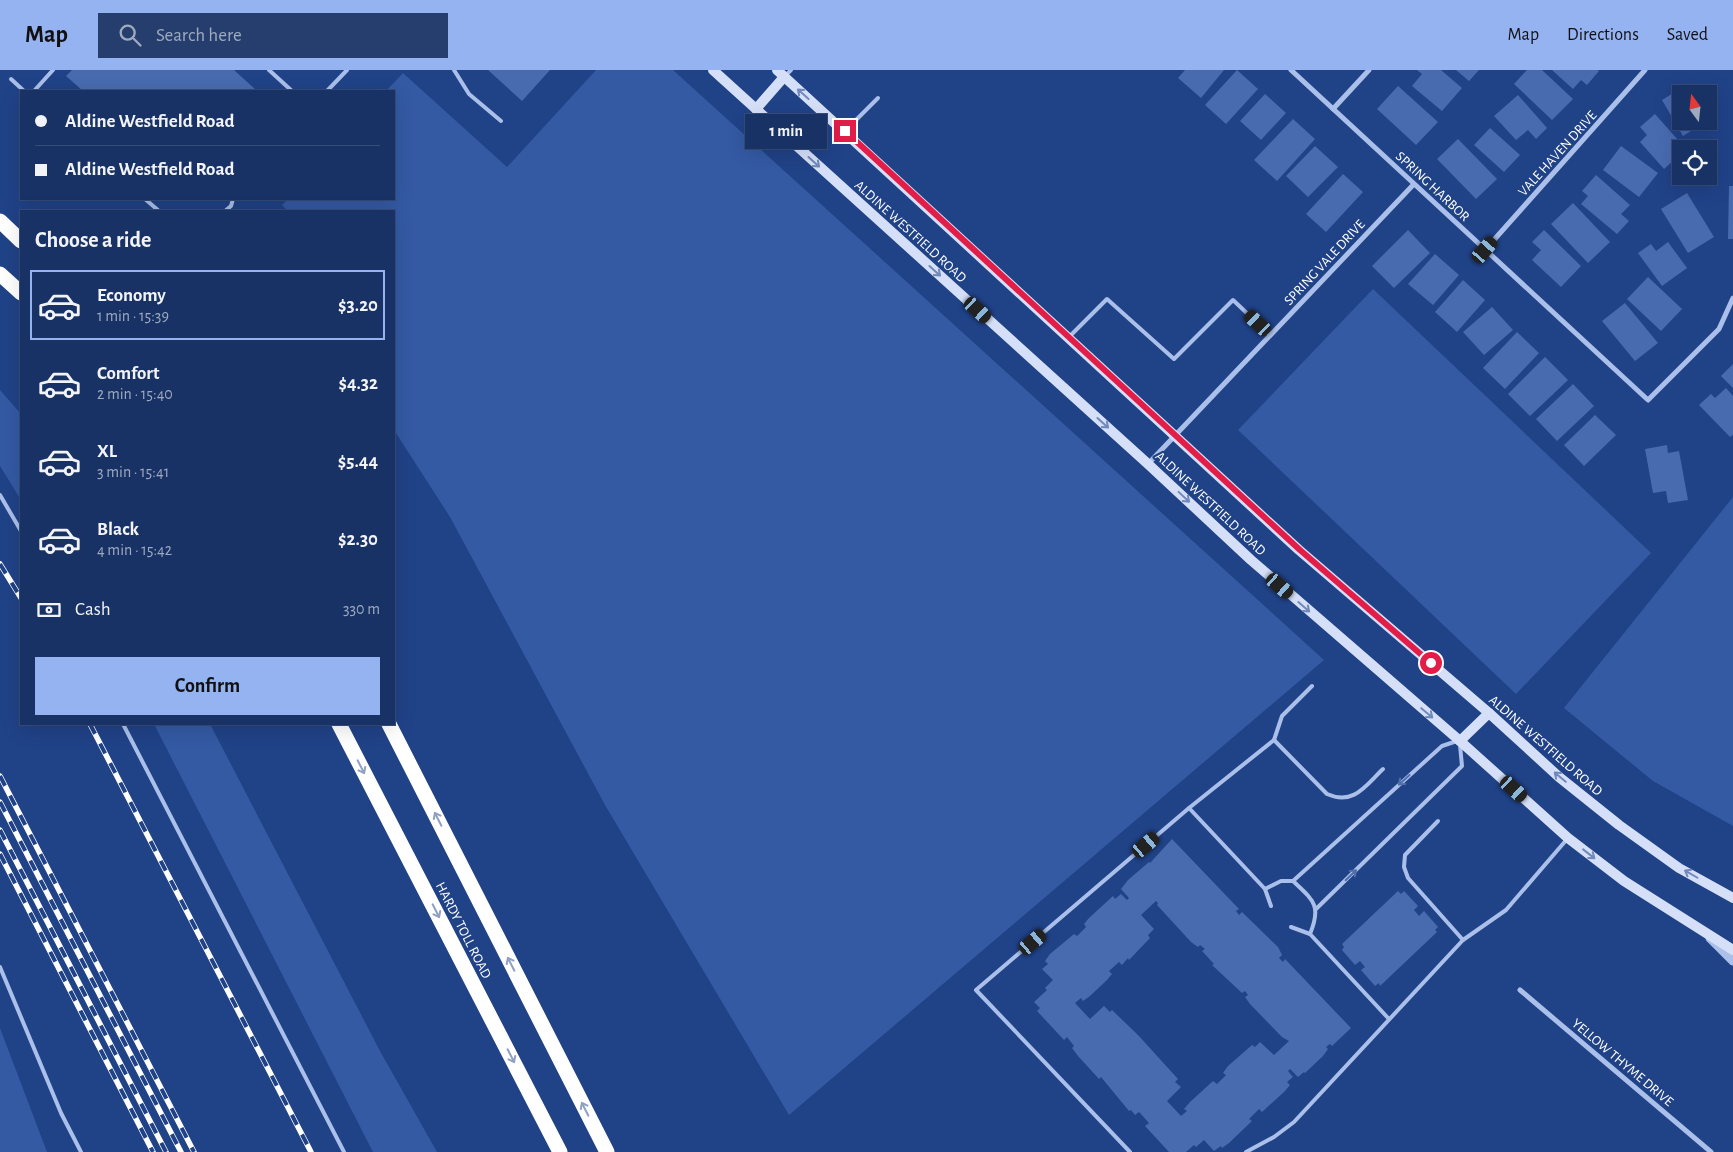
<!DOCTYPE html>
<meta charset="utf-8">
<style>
:root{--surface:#183265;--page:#253e6e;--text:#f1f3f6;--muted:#9faabf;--line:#364d79;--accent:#95b2f1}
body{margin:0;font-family:"Alegreya Sans",sans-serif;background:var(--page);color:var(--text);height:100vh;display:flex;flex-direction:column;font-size:19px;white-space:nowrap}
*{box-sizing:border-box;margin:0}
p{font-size:16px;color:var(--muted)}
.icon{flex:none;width:28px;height:28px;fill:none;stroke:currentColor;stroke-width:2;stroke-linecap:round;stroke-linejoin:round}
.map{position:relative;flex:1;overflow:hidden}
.details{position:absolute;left:20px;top:140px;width:375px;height:515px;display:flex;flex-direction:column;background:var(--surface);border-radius:0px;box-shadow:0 5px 20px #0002,0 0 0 1px var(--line)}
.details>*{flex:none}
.top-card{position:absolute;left:20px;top:20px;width:375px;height:110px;border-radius:0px;box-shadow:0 5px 20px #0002,0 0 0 1px var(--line);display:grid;align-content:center;height:110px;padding:0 15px;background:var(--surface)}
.needle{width:32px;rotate:345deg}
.fabs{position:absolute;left:1672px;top:15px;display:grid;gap:10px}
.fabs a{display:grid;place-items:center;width:45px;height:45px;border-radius:0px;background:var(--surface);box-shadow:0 5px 20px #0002,0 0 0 1px var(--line);font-size:25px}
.end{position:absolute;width:22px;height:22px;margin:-11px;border:6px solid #e11d48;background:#fff;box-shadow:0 0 0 2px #fff}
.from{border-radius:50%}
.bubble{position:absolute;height:35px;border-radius:0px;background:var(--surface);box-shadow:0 5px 20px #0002,0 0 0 1px var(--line);font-size:16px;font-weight:700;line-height:35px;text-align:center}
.car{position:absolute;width:15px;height:30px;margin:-15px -8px;border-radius:6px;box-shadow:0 0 4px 1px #0007;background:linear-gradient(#222 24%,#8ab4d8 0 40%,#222 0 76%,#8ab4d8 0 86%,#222 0)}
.top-card b{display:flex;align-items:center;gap:18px;height:48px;font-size:19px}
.top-card b+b{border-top:1px solid var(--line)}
.top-card i{width:12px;height:12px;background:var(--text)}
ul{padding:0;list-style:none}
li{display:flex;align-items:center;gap:15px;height:70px;margin:0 10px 8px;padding:0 5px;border:2px solid transparent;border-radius:0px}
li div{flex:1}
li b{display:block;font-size:19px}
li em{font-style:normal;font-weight:700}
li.on{border-color:var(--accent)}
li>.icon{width:45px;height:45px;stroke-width:1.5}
h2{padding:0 15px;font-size:22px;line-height:60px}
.pay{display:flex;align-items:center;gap:12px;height:55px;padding:0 15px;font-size:19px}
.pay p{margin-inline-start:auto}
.action{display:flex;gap:10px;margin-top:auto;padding:10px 15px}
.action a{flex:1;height:58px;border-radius:0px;background:var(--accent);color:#111;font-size:20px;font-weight:700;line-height:58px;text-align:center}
header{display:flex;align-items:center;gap:30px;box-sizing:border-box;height:70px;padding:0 25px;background:var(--accent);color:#111}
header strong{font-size:24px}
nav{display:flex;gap:28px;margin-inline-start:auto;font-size:18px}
.search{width:350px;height:45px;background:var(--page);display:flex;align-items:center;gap:12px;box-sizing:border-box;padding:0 18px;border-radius:0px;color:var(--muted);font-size:19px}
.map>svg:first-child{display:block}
</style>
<header>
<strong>Map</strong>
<div class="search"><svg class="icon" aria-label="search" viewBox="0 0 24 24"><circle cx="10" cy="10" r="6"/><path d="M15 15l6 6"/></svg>Search here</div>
<nav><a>Map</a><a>Directions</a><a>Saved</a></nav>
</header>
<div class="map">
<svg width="1733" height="1082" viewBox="0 0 1733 1082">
<rect width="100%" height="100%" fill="#204287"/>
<g fill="#345aa4">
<polygon points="596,0 673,0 1324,590 789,1045 605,735 450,447 394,360 394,141 288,141 282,135 288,129 394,129 394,21 386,21 403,3 507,97"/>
<polygon points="1373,219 1651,483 1516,624 1238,360"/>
<polygon points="0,320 21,344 21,430 0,396"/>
<polygon points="1733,427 1733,756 1653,711 1564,638"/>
<polygon points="154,654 210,654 380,981 437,1082 373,1082"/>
<polygon points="0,958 47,1082 0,1082"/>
</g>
<g fill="#486bb0" fill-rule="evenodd">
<polygon points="72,0 234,0 257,21 83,21 66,6"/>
<polygon points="488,0 550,0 522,31"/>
<polygon points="1185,0 1224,0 1201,28 1178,8"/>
<polygon points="1237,0 1258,19 1226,54 1205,35"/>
<polygon points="1417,0 1441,0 1462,18 1442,41 1412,16 1422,4"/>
<polygon points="1456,0 1479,0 1469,11"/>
<polygon points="1527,0 1542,0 1573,29 1552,50 1514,14"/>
<polygon points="1552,0 1597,0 1599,1 1587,15 1581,10 1573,19"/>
<polygon points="1686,15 1691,24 1681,24 1681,51 1707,51 1683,66 1662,30"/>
<polygon points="1398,16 1438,52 1416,75 1377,39"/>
<polygon points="1265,24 1286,43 1261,70 1240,51"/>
<polygon points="1518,25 1547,58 1536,69 1528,60 1516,70 1494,46"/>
<polygon points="1655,44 1686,79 1681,79 1681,84 1664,99 1640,72 1647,65 1640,57"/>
<polygon points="1293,49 1315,69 1277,111 1254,90"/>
<polygon points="1490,58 1520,85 1504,102 1474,75"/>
<polygon points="1458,69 1497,109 1476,129 1437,89"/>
<polygon points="1315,76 1338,97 1308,127 1286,106"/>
<polygon points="1621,76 1658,103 1639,127 1603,100"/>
<polygon points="1343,104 1363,122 1326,162 1306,144"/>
<polygon points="1596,105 1630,135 1621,144 1629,151 1617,164 1581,134 1588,126 1582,121"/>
<polygon points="1729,116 1733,116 1733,169 1728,169"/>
<polygon points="1687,123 1714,167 1688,183 1661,139"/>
<polygon points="1573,133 1610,172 1588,193 1551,154"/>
<polygon points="1408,160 1430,183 1394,218 1372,196"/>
<polygon points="1544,160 1581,196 1561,217 1532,190 1541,180 1532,172"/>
<polygon points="1668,172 1687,198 1662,216 1638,183 1651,174 1656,181"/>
<polygon points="1435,184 1459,205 1433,235 1408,214"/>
<polygon points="1648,207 1682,239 1661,261 1627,229"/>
<polygon points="1463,210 1485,230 1457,262 1435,242"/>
<polygon points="1625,233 1658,273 1635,291 1602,251"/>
<polygon points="1492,237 1513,260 1484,285 1463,262"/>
<polygon points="1517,262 1539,283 1505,319 1483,298"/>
<polygon points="1545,287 1568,310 1530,346 1508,324"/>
<polygon points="1733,294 1733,318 1721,306"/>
<polygon points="1573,314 1594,336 1557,371 1536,349"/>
<polygon points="1726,318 1733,326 1733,365 1730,367 1699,335 1711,324 1715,328"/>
<polygon points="1595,345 1616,365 1584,396 1564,375"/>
<polygon points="1667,375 1668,383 1679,381 1688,430 1668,433 1666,421 1653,423 1645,379"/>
<path d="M1172 769 1239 839 1236 841 1239 845 1242 842 1278 877 1282 885 1279 888 1283 892 1285 889 1351 958 1332 976 1330 974 1326 977 1328 979 1323 986 1305 1003 1304 1002 1298 1007 1290 999 1288 1001 1293 1007 1287 1012 1290 1015 1285 1021 1262 1042 1259 1039 1249 1049 1252 1051 1229 1073 1222 1078 1221 1076 1214 1081 1204 1070 1196 1077 1194 1075 1186 1082H1169L1145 1056 1149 1053 1139 1042 1135 1045 1131 1040 1129 1041 1101 1007 1099 1009 1078 986 1072 978 1074 976 1067 967 1064 970 1037 941 1040 938 1034 932 1047 920 1045 918 1053 910 1042 899 1048 894 1045 891 1050 884 1074 864 1077 866 1086 857 1084 854 1089 848 1113 826 1115 829 1121 824 1127 830 1129 828 1121 819 1128 810 1149 792 1150 793ZM1156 831 1158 833 1157 835 1191 872 1198 877 1200 875 1205 879 1202 881 1214 894 1212 895 1242 923 1245 921 1248 925 1245 927 1250 934 1282 967 1289 971 1274 985 1260 972 1255 977 1252 975 1228 996 1223 1003 1226 1005 1217 1014 1213 1011 1190 1032 1184 1039 1187 1041 1181 1046 1167 1031 1181 1017 1175 1012 1178 1009 1138 965 1112 940 1110 942 1104 936 1090 949 1075 933 1081 928 1083 931 1090 926 1107 910 1112 904 1109 901 1119 892 1122 895 1128 888 1129 890 1150 868 1148 865 1154 859 1141 845Z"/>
<polygon points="1398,821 1401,824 1404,821 1418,836 1414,840 1419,846 1424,841 1438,857 1435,860 1437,862 1380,916 1379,913 1375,916 1361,900 1365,897 1360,891 1355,895 1342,880 1344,877 1342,874"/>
</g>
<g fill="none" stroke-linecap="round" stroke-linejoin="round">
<g stroke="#aac0ea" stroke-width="4">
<polyline points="269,0 292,21"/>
<polyline points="454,0 469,24 501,51"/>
<polyline points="784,7 791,0"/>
<polyline points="11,9 24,21"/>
<polyline points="34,21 53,0"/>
<polyline points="327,21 347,0"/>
<polyline points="845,61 878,28"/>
<polyline points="145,129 159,141"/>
<polyline points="225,141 231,136 233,129"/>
<polyline points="1069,267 1107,229 1174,289 1233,230 1270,265"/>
<polyline points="0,425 21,461"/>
<polyline points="123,654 344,1082"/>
<path d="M1274 670 1327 724C1354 736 1366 715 1383 699"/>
<polyline points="1189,738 1265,819"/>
<polyline points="1438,751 1405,785 1404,797 1408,808 1463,870"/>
<polyline points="1293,811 1442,676 1457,671"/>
<path d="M1271 836 1265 819 1281 811H1293C1313 830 1322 835 1310 864L1291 857"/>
<polyline points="1316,839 1462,696 1460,675"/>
<polyline points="1310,864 1389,949"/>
<polyline points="0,897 61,1043 81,1082"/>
<polyline points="1130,1082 976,920 1189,738 1274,670 1282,646 1312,616"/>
<polyline points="1246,1082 1274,1067 1294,1052 1463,870 1506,840 1568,768"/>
</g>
<g stroke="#aac0ea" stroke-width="5">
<polyline points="1291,0 1648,330 1719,259 1733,228"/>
<polyline points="1333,39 1369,0"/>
<polyline points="1485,180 1645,0"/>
<polyline points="1148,394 1414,114"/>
<polyline points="1520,920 1711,1082"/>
</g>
<polyline stroke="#aac0ea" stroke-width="9" points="1710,868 1733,891"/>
<g stroke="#d5e0f8" stroke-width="10">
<polyline points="713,0 1148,394 1251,490 1460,671 1568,768 1624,811 1733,880"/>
<polyline points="777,0 1299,480 1489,643 1559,707 1619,755 1679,798 1733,828"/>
<polyline points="756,39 784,7"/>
<polyline points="1460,671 1489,643"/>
</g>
<g stroke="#fff" stroke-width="15">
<polyline points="0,151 21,171"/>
<polyline points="0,204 21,223"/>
<polyline points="339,654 560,1082"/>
<polyline points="389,654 607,1082"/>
</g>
<defs>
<g id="rail">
<polyline points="0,494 21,528"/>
<polyline points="90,654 311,1082"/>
<polyline points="0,706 194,1082"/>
<polyline points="0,732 181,1082"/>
<polyline points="0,760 166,1082"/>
<polyline points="0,784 153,1082"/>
</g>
</defs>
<use href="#rail" stroke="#fff" stroke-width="5.5"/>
<use href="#rail" stroke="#204287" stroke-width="4" stroke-dasharray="11" stroke-linecap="butt"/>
</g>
<defs><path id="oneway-shaft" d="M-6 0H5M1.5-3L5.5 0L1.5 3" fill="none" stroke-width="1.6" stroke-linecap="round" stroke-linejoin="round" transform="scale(1.25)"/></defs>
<g stroke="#7189ba">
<use href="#oneway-shaft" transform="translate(803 24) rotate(-138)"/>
<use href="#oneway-shaft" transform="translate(814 92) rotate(42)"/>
<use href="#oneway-shaft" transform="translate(935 201) rotate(42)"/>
<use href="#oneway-shaft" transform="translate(1103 353) rotate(42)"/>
<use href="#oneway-shaft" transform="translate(1184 427) rotate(43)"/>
<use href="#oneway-shaft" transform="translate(1304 537) rotate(41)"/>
<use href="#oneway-shaft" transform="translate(1427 643) rotate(40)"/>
<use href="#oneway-shaft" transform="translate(1560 707) rotate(-140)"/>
<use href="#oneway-shaft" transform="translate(1589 784) rotate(38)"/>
<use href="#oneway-shaft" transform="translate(1691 804) rotate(-150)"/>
</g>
<g stroke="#90a0c3">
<use href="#oneway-shaft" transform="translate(361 697) rotate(63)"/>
<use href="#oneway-shaft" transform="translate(438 749) rotate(-117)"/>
<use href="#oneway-shaft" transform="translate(436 841) rotate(63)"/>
<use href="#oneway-shaft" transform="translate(511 894) rotate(-117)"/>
<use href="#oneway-shaft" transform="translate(511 986) rotate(63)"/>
<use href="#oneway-shaft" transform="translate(585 1039) rotate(-117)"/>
</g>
<g stroke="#506eaa">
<use href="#oneway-shaft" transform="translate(1404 710) rotate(138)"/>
<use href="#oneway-shaft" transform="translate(1351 805) rotate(-44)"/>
</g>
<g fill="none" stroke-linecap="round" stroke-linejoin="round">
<polyline stroke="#e11d48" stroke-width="6" points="845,61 1300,480 1431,593"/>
</g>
<g text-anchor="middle" stroke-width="4.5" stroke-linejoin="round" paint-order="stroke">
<g font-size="14" fill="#fff" stroke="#204287">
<text transform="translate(1557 83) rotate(-48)" y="5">VALE HAVEN DRIVE</text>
<text transform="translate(1433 116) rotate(43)" y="5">SPRING HARBOR</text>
<text transform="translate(911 161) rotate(42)" y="5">ALDINE WESTFIELD ROAD</text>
<text transform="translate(1324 192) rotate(-47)" y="5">SPRING VALE DRIVE</text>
<text transform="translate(1211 433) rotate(43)" y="5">ALDINE WESTFIELD ROAD</text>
<text transform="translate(1546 675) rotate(41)" y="5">ALDINE WESTFIELD ROAD</text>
<text transform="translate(464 860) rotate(63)" y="5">HARDY TOLL ROAD</text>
<text transform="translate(1623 992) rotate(40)" y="5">YELLOW THYME DRIVE</text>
</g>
</g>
</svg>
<div class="fabs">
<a><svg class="needle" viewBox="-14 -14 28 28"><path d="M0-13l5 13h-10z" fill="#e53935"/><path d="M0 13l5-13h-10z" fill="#9faabf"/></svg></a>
<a><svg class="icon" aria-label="locate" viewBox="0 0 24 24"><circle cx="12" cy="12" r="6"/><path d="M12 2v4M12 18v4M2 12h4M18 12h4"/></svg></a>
</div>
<i class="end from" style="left:1431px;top:593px"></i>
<i class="end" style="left:845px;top:61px"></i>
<div class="bubble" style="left:745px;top:44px;width:82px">1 min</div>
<i class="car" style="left:1485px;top:180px;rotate:41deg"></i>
<i class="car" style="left:978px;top:240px;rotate:132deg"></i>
<i class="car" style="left:1258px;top:253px;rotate:313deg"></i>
<i class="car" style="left:1280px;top:516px;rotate:131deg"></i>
<i class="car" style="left:1514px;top:719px;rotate:132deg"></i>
<i class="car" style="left:1146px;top:775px;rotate:50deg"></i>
<i class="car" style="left:1033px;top:872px;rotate:50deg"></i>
<div class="top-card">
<b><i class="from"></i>Aldine Westfield Road</b>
<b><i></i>Aldine Westfield Road</b>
</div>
<section class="details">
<h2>Choose a ride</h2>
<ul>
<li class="on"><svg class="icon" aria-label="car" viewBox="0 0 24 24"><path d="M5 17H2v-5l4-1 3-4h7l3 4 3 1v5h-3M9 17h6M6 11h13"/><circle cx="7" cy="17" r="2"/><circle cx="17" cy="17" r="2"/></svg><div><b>Economy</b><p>1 min · 15:39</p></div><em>$3.20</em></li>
<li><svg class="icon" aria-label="car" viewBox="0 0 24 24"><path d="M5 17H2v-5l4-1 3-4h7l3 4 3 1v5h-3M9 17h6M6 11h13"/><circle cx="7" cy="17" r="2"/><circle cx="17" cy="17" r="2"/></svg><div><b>Comfort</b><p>2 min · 15:40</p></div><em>$4.32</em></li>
<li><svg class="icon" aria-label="car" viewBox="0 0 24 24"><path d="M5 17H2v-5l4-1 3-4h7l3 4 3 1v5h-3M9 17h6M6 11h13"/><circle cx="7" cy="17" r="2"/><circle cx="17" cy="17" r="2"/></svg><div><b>XL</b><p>3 min · 15:41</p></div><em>$5.44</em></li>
<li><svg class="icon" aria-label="car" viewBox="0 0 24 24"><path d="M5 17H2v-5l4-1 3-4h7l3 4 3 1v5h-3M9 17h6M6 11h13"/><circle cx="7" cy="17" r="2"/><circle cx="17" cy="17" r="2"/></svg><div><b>Black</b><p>4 min · 15:42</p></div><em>$2.30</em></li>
</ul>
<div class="pay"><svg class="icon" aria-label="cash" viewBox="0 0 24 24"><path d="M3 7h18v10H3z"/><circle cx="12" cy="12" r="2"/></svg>Cash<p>330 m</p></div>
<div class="action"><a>Confirm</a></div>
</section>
</div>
